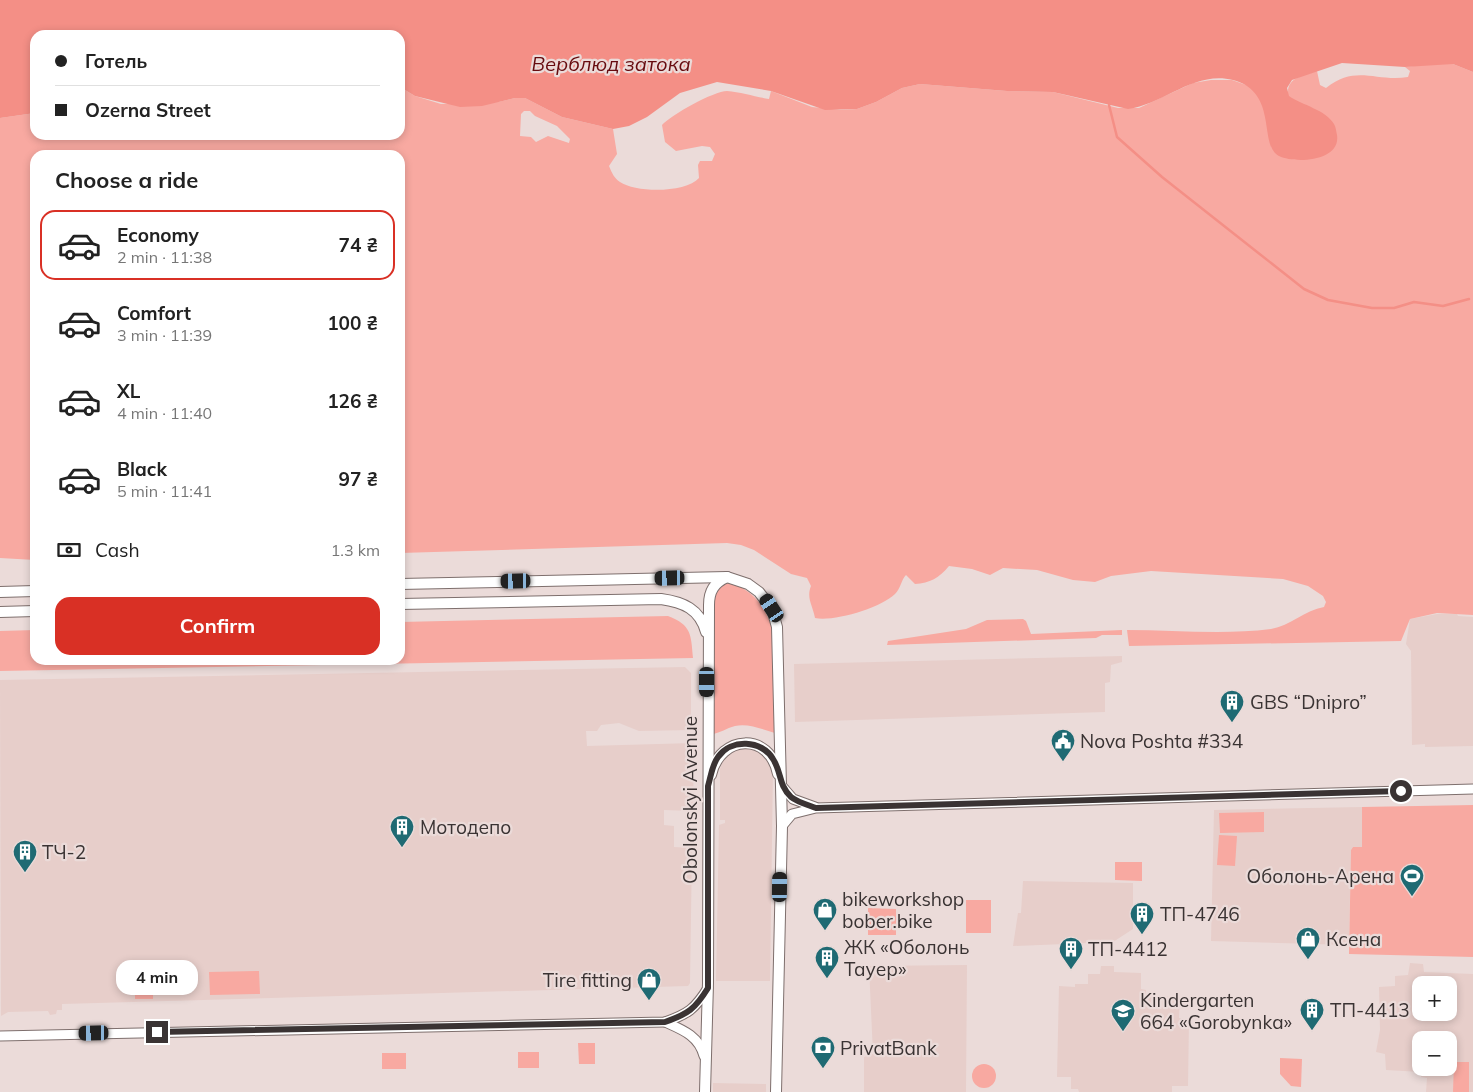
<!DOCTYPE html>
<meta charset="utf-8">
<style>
:root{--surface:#fff;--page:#f6f6f6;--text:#222;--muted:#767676;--line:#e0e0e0;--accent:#d93025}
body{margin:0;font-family:Mulish,sans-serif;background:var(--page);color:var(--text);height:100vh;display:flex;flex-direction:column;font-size:19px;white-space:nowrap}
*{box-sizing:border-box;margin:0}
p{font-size:16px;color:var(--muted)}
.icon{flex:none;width:28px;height:28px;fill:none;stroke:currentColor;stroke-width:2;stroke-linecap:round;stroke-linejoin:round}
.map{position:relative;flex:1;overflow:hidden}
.drawer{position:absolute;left:30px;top:150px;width:375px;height:515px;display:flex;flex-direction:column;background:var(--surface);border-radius:15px;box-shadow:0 2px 8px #0003}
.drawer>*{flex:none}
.hud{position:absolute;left:30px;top:30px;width:375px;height:110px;border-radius:15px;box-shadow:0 2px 8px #0003;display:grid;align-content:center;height:110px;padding:0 25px;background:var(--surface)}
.fabs{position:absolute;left:1412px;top:976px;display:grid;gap:10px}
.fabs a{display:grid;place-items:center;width:45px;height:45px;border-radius:10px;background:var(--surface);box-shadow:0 2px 8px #0003;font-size:25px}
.end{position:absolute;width:22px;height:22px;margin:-11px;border:6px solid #3a3333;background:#fff;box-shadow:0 0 0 2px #fff}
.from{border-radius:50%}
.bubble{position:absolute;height:35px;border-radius:15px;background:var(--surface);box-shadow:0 2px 8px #0003;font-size:16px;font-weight:700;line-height:35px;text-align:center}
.car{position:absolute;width:15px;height:30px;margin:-15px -8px;border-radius:6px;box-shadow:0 0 4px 1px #0007;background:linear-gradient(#222 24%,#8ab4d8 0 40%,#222 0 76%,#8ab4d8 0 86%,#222 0)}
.hud b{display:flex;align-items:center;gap:18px;height:48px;font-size:19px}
.hud b+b{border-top:1px solid var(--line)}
.hud i{width:12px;height:12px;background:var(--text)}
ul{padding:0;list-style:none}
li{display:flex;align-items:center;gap:15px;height:70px;margin:0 10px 8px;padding:0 15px;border:2px solid transparent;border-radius:15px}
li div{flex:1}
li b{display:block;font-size:19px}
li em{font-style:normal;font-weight:700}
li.on{border-color:var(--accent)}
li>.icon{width:45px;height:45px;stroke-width:1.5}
h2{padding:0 25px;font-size:22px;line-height:60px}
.pay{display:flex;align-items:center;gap:12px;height:55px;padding:0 25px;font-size:19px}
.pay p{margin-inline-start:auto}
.primary-button{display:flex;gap:10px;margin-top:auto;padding:10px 25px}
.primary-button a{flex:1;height:58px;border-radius:15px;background:var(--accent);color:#fff;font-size:20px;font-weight:700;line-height:58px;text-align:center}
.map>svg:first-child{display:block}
</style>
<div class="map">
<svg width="1473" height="1092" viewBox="0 0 1473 1092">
<rect width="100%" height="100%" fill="#ebdbd9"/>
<g fill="#e7ceca" fill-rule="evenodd">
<polygon points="1437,614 1457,614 1458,616 1473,617 1473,746 1425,747 1425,744 1412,745 1411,651 1406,644 1410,619"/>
<polygon points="1122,656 1122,662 1111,665 1110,682 1105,683 1105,712 795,722 794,664"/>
<polygon points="685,667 691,673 691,730 639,731 619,723 601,725 597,731 586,731 587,746 694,743 693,811 664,810 664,825 674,826 674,847 692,848 690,983 688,986 62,1004 62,1010 57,1010 56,1014 50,1015 48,1011 8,1012 1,1016 0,680"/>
<polygon points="741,747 760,749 773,769 770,981 716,981 719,825 725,823 725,820 720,820 720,769 725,756"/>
<polygon points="1362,807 1362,848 1353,847 1351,850 1349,945 1211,941 1214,810"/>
<polygon points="1023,881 1133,883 1133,929 1113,942 1013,946 1018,913 1021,913"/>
<path d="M1410 963 1423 964 1424 972 1473 974V1092H1426L1427 1078 1421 1077V1072L1386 1070 1385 1054 1376 1052 1380 1030 1379 987 1395 986V976L1408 975ZM1421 985H1449V1012H1421ZM1421 1040H1449V1068H1421Z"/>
<polygon points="967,965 966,1092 864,1092 864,1057 873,1054 869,966"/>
<polygon points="1101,966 1114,966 1114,972 1141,973 1141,989 1146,990 1146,996 1180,997 1179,1018 1189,1019 1188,1086 1172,1086 1172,1092 1079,1092 1078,1089 1071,1089 1071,1077 1057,1077 1059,986 1075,987 1075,984 1088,984 1088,974 1100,974"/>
<polygon points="713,1083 766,1084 766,1092 713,1092"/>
</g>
<g fill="#f8a9a1" fill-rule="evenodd">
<path d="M1432 64H1453L1473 72V615L1437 613 1410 619 1401 641 1129 646 1127 630C1174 630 1224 635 1271 629 1290 626 1305 610 1324 607L1326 602 1323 596 1308 586 1283 579 1151 571 1111 576 1095 582 1073 580 1037 570 1003 568 990 575 972 569 949 566C939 578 930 583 915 584L906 575C901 580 901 588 895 594 881 608 833 622 815 618 813 606 806 598 811 586L807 578 791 574 754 550 741 545 727 543 400 553V155H35V560L0 558V118L35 113V135H400V87L415 96 441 104 498 102 515 98H525L562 117 613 129 617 154 609 166C612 173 614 178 620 182 636 193 686 193 699 178L698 165 700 161H712L715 154 710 147 702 146 676 151 665 142 662 125C671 115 714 91 727 91 741 92 756 97 769 99L771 91 812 107 840 110 857 109 876 102 902 88 920 84 1007 91 1053 92 1118 108H1139L1193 83 1211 80H1232L1249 86 1288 92C1288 77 1305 75 1317 71L1320 85 1326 88C1356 64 1375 82 1408 77L1410 71 1405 67ZM524 111H530L535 116 557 126 570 139 569 143 548 136 536 142 531 137 520 136 521 114Z"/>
<path d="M732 583C755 592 766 608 773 631L778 734C764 730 749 723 735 726 726 728 721 733 712 734L715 691 712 601C716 590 719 584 732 583Z"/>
<path d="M668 616C692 625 691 635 693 658L0 671V631L35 630V660H400V622Z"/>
<polygon points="1023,619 1026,621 1031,634 1122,630 1122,635 1102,635 1096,638 887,645 888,641 966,629 987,620"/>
<polygon points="1473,805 1473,957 1349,954 1351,850 1353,847 1362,847 1362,807"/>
<polygon points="1264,812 1264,832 1220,833 1219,813"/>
<polygon points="1219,835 1237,836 1235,866 1217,865"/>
<polygon points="1115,862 1142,862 1142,881 1115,880"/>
<rect x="966" y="900" width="25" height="33"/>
<polygon points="868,908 896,909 896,935 868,935"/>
<polygon points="152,970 153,978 177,978 177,991 153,991 153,999 135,999 135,970"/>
<polygon points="259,971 260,994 210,995 209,972"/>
<polygon points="578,1043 595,1043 595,1064 579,1064"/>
<rect x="518" y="1052" width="21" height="16"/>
<rect x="382" y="1053" width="24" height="16"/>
<polygon points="1280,1058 1302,1059 1301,1087 1291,1086 1280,1074"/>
<polygon points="1454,1062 1469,1062 1469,1092 1453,1092"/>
<circle cx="984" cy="1076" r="12"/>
</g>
<path fill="#f48f86" d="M0 0H1473V72L1453 64 1405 67 1342 63 1292 80 1287 88 1289 96C1302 105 1326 110 1334 124 1336 127 1336 131 1337 135 1341 161 1296 164 1279 156 1258 145 1279 92 1233 80 1195 70 1164 104 1128 109L1053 92 1007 91 920 84 902 88 876 102 857 109 825 110 771 91 717 82 680 93 647 117 629 126 613 129 562 117 525 98H515L482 106 460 107 415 96 400 87V35H35V113L0 118Z"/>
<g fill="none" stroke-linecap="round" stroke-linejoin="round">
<polyline stroke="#f48f86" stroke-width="2.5" points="1109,105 1117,137 1162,177 1304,289 1328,300 1372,308 1394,308 1414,302 1443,306 1469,299"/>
<defs>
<g id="tertiary">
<polyline points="781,785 793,799 815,807"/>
<polyline points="782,826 792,814 816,808 1473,789"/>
<path d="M665 1022C683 1030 699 1036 704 1056"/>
<path d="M0 1036 665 1022C688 1014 695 1009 708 988"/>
</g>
<g id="secondary">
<polyline points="400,584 727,577 748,584 759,592 772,609 777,627 782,826 776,1092"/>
<polyline points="0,592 35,591"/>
<path d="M400 604 661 599C683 602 700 609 706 632"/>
<polyline points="0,612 35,611"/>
<path d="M711 775C720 734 770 732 778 774"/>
<path d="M705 1092 708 983 709 605C709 591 714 583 727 577"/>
</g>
</defs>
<use href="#tertiary" stroke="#7e6f6d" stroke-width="11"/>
<use href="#secondary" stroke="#7e6f6d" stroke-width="12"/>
<use href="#tertiary" stroke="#fff" stroke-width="9"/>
<use href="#secondary" stroke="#fff" stroke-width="10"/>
</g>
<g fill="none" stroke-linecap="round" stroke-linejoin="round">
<path stroke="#3a3333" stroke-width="6" d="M157 1032 665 1022C688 1014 695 1009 708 988V786C711 776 712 765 718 757 731 738 762 740 773 759 782 773 778 784 791 797 797 802 808 805 816 808L1401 791"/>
</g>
<defs>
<symbol id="building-pin" viewBox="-11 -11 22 30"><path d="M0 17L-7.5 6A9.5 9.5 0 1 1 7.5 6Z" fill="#1f6a73" stroke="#ebdbd9"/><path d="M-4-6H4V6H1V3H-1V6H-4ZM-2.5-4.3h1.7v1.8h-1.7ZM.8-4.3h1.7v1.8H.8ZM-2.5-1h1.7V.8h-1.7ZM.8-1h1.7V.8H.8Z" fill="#fff"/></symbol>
<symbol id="civic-pin" viewBox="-11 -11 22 30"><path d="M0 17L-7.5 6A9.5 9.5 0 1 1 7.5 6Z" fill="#1f6a73" stroke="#ebdbd9"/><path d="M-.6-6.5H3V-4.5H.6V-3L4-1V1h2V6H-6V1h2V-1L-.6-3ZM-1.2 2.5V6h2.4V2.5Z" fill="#fff"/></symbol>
<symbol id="stadium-pin" viewBox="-11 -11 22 30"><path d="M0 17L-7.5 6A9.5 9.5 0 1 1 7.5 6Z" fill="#1f6a73" stroke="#ebdbd9"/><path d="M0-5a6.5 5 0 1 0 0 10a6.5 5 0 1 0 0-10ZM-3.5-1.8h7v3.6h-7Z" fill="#fff"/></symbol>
<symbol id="shop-pin" viewBox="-11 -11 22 30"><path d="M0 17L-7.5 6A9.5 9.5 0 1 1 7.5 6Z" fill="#1f6a73" stroke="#ebdbd9"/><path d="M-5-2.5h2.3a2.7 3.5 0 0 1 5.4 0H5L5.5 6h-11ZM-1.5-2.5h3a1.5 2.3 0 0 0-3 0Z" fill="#fff"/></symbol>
<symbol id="school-pin" viewBox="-11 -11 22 30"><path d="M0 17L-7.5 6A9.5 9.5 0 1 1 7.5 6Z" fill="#1f6a73" stroke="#ebdbd9"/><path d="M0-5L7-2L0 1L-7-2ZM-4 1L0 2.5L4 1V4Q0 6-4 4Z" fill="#fff"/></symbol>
<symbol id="bank-pin" viewBox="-11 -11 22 30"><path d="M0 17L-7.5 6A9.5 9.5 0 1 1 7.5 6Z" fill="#1f6a73" stroke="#ebdbd9"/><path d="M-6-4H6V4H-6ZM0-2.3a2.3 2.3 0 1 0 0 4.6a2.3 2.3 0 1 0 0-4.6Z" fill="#fff"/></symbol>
</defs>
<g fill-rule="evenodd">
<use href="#building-pin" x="1218" y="688" width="28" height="38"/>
<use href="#civic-pin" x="1049" y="727" width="28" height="38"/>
<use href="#building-pin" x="388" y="813" width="28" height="38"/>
<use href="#building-pin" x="11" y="838" width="28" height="38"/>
<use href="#stadium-pin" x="1398" y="862" width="28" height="38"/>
<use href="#shop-pin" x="811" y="896" width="28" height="38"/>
<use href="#building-pin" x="1128" y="900" width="28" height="38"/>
<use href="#shop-pin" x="1294" y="925" width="28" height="38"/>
<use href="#building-pin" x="1057" y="935" width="28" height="38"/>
<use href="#building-pin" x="813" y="944" width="28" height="38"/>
<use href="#shop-pin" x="635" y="966" width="28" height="38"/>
<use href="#building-pin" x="1298" y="996" width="28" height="38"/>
<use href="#school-pin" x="1109" y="997" width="28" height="38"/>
<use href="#bank-pin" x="809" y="1034" width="28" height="38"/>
</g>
<g text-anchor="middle" stroke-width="4.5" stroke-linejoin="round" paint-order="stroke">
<g font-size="19" fill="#3a3333" stroke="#ebdbd9" text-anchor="start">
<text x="1250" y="709">GBS “Dnipro”</text>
<text x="1080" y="748">Nova Poshta #334</text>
<text x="420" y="834">Мотодепо</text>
<text x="42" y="859">ТЧ-2</text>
<text x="1394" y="883" text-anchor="end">Оболонь-Арена</text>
<text x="842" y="906">bikeworkshop<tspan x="842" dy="22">bober.bike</tspan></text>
<text x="1160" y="921">ТП-4746</text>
<text x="1326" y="946">Ксена</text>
<text x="844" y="954">ЖК «Оболонь<tspan x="844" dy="22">Тауер»</tspan></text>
<text x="1088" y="956">ТП-4412</text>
<text x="632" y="987" text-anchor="end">Tire fitting</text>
<text x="1140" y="1007">Kindergarten<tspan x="1140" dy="22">664 «Gorobynka»</tspan></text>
<text x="1330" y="1017">ТП-4413</text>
<text x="840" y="1055">PrivatBank</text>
</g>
<g font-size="19" fill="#3a3333" stroke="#ebdbd9">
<text transform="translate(690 800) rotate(-90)" y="7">Obolonskyi Avenue</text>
</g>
<g font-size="20" font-style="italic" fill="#670b0f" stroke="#ebdbd9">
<text x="611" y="71">Верблюд затока</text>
</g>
</g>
</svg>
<div class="fabs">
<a>+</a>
<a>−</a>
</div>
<i class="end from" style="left:1401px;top:791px"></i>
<i class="end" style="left:157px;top:1032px"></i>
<div class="bubble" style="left:116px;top:960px;width:82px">4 min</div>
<i class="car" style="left:670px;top:578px;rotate:269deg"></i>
<i class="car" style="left:516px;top:581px;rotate:269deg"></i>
<i class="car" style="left:772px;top:608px;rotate:327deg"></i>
<i class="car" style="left:707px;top:682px;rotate:180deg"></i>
<i class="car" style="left:780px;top:887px;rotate:1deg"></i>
<i class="car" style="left:94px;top:1033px;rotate:269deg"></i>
<div class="hud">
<b><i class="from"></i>Готель</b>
<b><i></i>Ozerna Street</b>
</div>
<section class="drawer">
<h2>Choose a ride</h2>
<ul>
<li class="on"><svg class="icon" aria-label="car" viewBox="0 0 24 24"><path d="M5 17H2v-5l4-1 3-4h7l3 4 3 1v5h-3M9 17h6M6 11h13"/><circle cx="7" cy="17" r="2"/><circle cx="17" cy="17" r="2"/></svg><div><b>Economy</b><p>2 min · 11:38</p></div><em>74 ₴</em></li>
<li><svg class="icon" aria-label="car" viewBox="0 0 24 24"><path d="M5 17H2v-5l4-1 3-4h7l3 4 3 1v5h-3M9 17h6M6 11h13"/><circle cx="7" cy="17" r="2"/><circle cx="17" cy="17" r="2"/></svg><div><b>Comfort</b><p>3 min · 11:39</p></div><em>100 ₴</em></li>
<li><svg class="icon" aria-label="car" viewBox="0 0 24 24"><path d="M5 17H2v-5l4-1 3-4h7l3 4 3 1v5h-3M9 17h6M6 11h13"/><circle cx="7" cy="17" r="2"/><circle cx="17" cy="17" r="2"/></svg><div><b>XL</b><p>4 min · 11:40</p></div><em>126 ₴</em></li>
<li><svg class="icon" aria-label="car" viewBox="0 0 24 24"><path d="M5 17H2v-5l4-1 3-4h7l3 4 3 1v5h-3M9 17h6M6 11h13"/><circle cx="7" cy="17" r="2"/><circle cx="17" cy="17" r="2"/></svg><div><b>Black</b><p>5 min · 11:41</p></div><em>97 ₴</em></li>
</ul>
<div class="pay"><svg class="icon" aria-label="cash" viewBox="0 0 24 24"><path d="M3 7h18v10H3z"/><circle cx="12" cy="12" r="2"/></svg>Cash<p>1.3 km</p></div>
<div class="primary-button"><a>Confirm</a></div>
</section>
</div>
